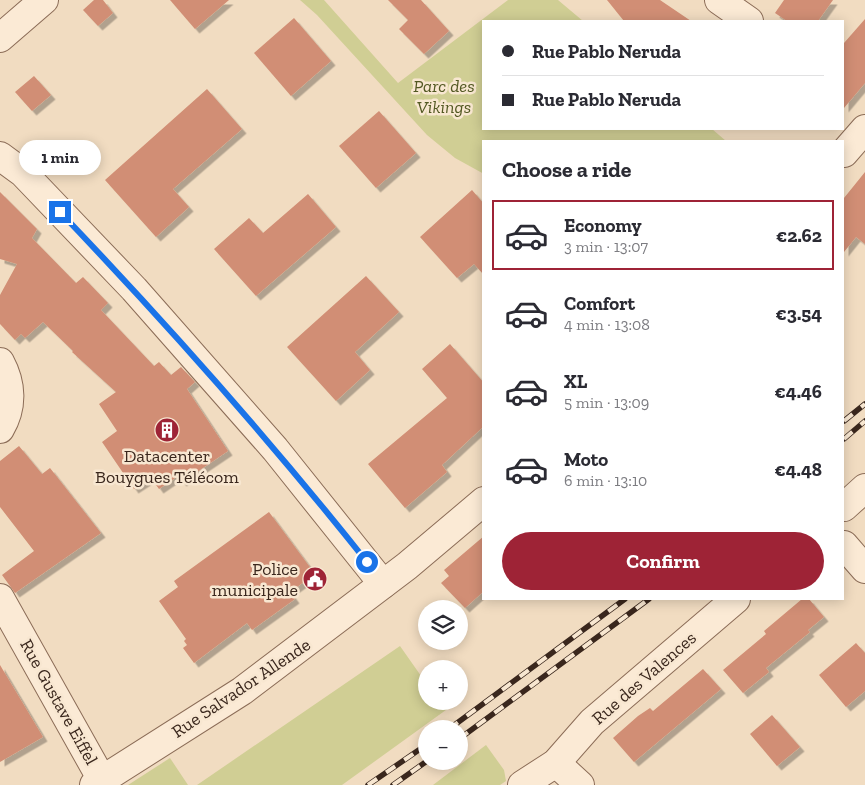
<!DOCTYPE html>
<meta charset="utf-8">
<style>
:root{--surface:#fff;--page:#f7f7f7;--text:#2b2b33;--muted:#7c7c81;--line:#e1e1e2;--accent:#9e2336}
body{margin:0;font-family:"Zilla Slab",serif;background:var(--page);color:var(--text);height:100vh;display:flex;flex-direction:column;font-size:19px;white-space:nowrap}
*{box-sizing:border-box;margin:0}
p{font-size:16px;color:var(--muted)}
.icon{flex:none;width:28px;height:28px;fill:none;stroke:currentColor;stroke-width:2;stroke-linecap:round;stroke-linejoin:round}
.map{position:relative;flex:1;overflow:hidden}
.details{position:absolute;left:482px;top:140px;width:362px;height:460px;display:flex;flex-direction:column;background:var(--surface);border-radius:0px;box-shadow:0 2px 12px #0003}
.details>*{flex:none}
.banner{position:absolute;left:482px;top:20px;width:362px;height:110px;border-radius:0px;box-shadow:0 2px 12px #0003;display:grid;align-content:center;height:110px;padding:0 20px;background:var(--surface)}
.controls{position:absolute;left:418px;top:600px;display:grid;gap:10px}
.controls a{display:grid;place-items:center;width:50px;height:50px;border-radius:50%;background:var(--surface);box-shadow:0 2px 12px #0003;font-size:25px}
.end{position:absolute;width:22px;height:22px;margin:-11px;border:6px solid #1a73e8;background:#fff;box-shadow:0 0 0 2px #fff}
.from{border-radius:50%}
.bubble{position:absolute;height:35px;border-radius:18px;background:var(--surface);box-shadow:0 2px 12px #0003;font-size:16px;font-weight:700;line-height:35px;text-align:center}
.banner b{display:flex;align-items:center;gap:18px;height:48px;font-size:19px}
.banner b+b{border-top:1px solid var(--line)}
.banner i{width:12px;height:12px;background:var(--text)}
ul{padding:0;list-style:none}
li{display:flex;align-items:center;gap:15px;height:70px;margin:0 10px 8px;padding:0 10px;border:2px solid transparent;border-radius:0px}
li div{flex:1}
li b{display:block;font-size:19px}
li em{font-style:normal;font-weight:700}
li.active{border-color:var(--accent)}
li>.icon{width:45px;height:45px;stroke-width:1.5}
h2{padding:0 20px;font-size:22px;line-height:60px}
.action{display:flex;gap:10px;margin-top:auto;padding:10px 20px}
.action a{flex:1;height:58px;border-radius:30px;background:var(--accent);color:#fff;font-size:20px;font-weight:700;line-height:58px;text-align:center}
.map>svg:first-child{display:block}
</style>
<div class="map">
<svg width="865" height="785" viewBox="0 0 865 785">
<defs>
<filter id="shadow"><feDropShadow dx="4.5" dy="4.5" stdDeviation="0" flood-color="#0004"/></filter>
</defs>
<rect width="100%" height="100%" fill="#f1dcc1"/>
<g fill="#d0ce94">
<polygon points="300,0 324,0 398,83 508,0 558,0 583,21 484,21 484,129 712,129 726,141 484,141 484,174 455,158 427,135 317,15"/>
<polygon points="400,646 426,683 426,701 457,702 342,785 197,785"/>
<polygon points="486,745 504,770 506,781 500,785 433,785"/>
<polygon points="170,758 188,785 128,785"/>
</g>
<g fill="#d18e74" filter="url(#shadow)">
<polygon points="94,0 103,0 113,13 98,26 83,10"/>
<polygon points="170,0 229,0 195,29"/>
<polygon points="388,0 421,0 449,31 424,54 399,29 408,20"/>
<polygon points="607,0 660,0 691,21 624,21"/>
<polygon points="784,0 833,0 818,21 787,21 775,13"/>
<polygon points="294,18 331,61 291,96 254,53"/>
<polygon points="865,19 865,83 844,108 844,43"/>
<polygon points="34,76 51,95 32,111 15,92"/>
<polygon points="207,89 242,129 173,189 189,207 156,237 105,180"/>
<polygon points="379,111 416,153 376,188 339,146"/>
<polygon points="865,172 865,244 856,237 844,252 844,198"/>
<polygon points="472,190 484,204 484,275 474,264 457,278 420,237"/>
<polygon points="0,192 37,229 32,238 76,283 83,277 108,303 101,310 154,366 159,362 171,375 181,367 195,382 187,389 228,451 182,482 178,476 159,489 151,478 134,489 102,442 117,431 99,404 116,392 72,352 73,351 43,322 25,338 21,334 15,340 0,324 0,295 17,264 0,259"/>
<polygon points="308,194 336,227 256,296 214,249 249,218 263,233"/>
<polygon points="366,276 399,312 355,352 370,370 336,401 287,347"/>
<polygon points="450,344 484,383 484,426 442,465 447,472 405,508 368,464 447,398 422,369"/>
<polygon points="19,446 42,474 50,468 101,533 15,593 2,575 34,551 0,507 0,461"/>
<polygon points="269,512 315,574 290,592 295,599 252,630 247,623 194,663 183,648 187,645 184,641 186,639 159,601 178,587 174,581"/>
<polygon points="484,536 484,591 465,608 441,583 449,576 444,570"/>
<polygon points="802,599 809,599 824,617 808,630 810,632 766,668 769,672 743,693 723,670 766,634 764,631"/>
<polygon points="856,643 865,653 865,691 846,707 819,675"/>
<polygon points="0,665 43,737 0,762"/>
<polygon points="703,669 721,689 634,762 613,738 638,716 650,708 653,711"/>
<polygon points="772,715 800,747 777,766 750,734"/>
</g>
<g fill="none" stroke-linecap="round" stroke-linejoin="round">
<defs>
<g id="minor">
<polyline points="719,0 749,21"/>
<polyline points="0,38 44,0"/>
<polyline points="844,153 865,129"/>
<polyline points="0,156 23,173 134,289 275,449 383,584"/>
<path d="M0 362C12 384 13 407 0 429"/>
<polyline points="844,507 865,488"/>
<polyline points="844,545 865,569"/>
<polyline points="0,598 102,780"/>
<polyline points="556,763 580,785"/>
<polyline points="94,785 242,691 407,566 484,501"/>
<polyline points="522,785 556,763 592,722 736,599"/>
</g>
</defs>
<use href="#minor" stroke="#8b6c57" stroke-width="30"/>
<use href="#minor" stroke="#fbead5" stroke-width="28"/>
<defs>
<g id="rail">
<polyline points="844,421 865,404"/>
<polyline points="844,439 865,421"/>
<polyline points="449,729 625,599"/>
<polyline points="459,739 649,599"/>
<polyline points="368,785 426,745"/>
<polyline points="393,785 427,761"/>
</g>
</defs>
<use href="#rail" stroke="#3a271d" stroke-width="5.5"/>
<use href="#rail" stroke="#f8e7d1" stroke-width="4" stroke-dasharray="11" stroke-linecap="butt"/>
</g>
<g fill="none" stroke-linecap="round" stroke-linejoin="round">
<path stroke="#1a73e8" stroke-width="6" d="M60 212C167 324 270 440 367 562"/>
</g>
<defs>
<symbol id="building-disc" viewBox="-11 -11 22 22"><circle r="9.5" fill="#9e2336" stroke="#f8e7d1"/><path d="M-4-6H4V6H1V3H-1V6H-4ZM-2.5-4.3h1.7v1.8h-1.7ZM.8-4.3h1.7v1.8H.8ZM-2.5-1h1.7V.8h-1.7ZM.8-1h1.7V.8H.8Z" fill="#fff"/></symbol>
<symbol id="civic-disc" viewBox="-11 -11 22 22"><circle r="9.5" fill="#9e2336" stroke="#f8e7d1"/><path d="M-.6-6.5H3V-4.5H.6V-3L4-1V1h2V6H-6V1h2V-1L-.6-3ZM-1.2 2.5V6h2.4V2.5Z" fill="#fff"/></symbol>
</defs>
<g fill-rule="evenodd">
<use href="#building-disc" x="153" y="416" width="28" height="28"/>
<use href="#civic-disc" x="301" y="565" width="28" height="28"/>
</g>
<g text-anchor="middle" stroke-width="5" stroke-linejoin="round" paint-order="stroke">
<g font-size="18" font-style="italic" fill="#525822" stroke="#f8e7d1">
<text x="444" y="92">Parc des<tspan x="444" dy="21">Vikings</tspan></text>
</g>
<g font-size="18" fill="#3a271d" stroke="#f8e7d1">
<text x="167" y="462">Datacenter<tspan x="167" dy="21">Bouygues Télécom</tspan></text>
<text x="298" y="575" text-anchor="end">Police<tspan x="298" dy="21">municipale</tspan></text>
</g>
<g font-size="18" fill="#3a271d" stroke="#f8e7d1">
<text transform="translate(644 678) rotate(-41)" y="6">Rue des Valences</text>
<text transform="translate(241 688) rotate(-34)" y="6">Rue Salvador Allende</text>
<text transform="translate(59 702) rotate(61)" y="6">Rue Gustave Eiffel</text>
</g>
</g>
</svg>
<div class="controls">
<a><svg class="icon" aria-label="layers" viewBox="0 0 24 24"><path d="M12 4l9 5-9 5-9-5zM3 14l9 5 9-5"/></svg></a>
<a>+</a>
<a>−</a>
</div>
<i class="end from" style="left:367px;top:562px"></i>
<i class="end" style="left:60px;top:212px"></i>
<div class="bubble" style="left:19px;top:140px;width:82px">1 min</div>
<div class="banner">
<b><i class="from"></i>Rue Pablo Neruda</b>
<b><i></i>Rue Pablo Neruda</b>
</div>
<section class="details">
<h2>Choose a ride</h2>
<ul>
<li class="active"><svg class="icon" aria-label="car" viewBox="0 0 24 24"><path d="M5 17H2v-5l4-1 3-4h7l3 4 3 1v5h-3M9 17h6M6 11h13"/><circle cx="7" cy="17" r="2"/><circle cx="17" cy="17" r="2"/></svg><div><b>Economy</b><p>3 min · 13:07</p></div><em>€2.62</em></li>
<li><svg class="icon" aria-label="car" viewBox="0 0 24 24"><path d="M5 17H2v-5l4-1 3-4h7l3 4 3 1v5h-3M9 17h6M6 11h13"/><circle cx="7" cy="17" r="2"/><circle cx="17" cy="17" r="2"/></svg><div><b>Comfort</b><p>4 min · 13:08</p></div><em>€3.54</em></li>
<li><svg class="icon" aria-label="car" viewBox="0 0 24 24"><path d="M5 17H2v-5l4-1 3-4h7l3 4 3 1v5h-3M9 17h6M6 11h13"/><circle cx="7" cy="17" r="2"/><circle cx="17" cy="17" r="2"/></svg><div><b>XL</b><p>5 min · 13:09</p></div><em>€4.46</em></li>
<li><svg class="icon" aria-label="car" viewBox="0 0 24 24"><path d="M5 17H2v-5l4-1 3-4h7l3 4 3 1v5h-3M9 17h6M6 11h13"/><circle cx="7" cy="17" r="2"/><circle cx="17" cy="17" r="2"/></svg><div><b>Moto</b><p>6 min · 13:10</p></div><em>€4.48</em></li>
</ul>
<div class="action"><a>Confirm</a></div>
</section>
</div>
